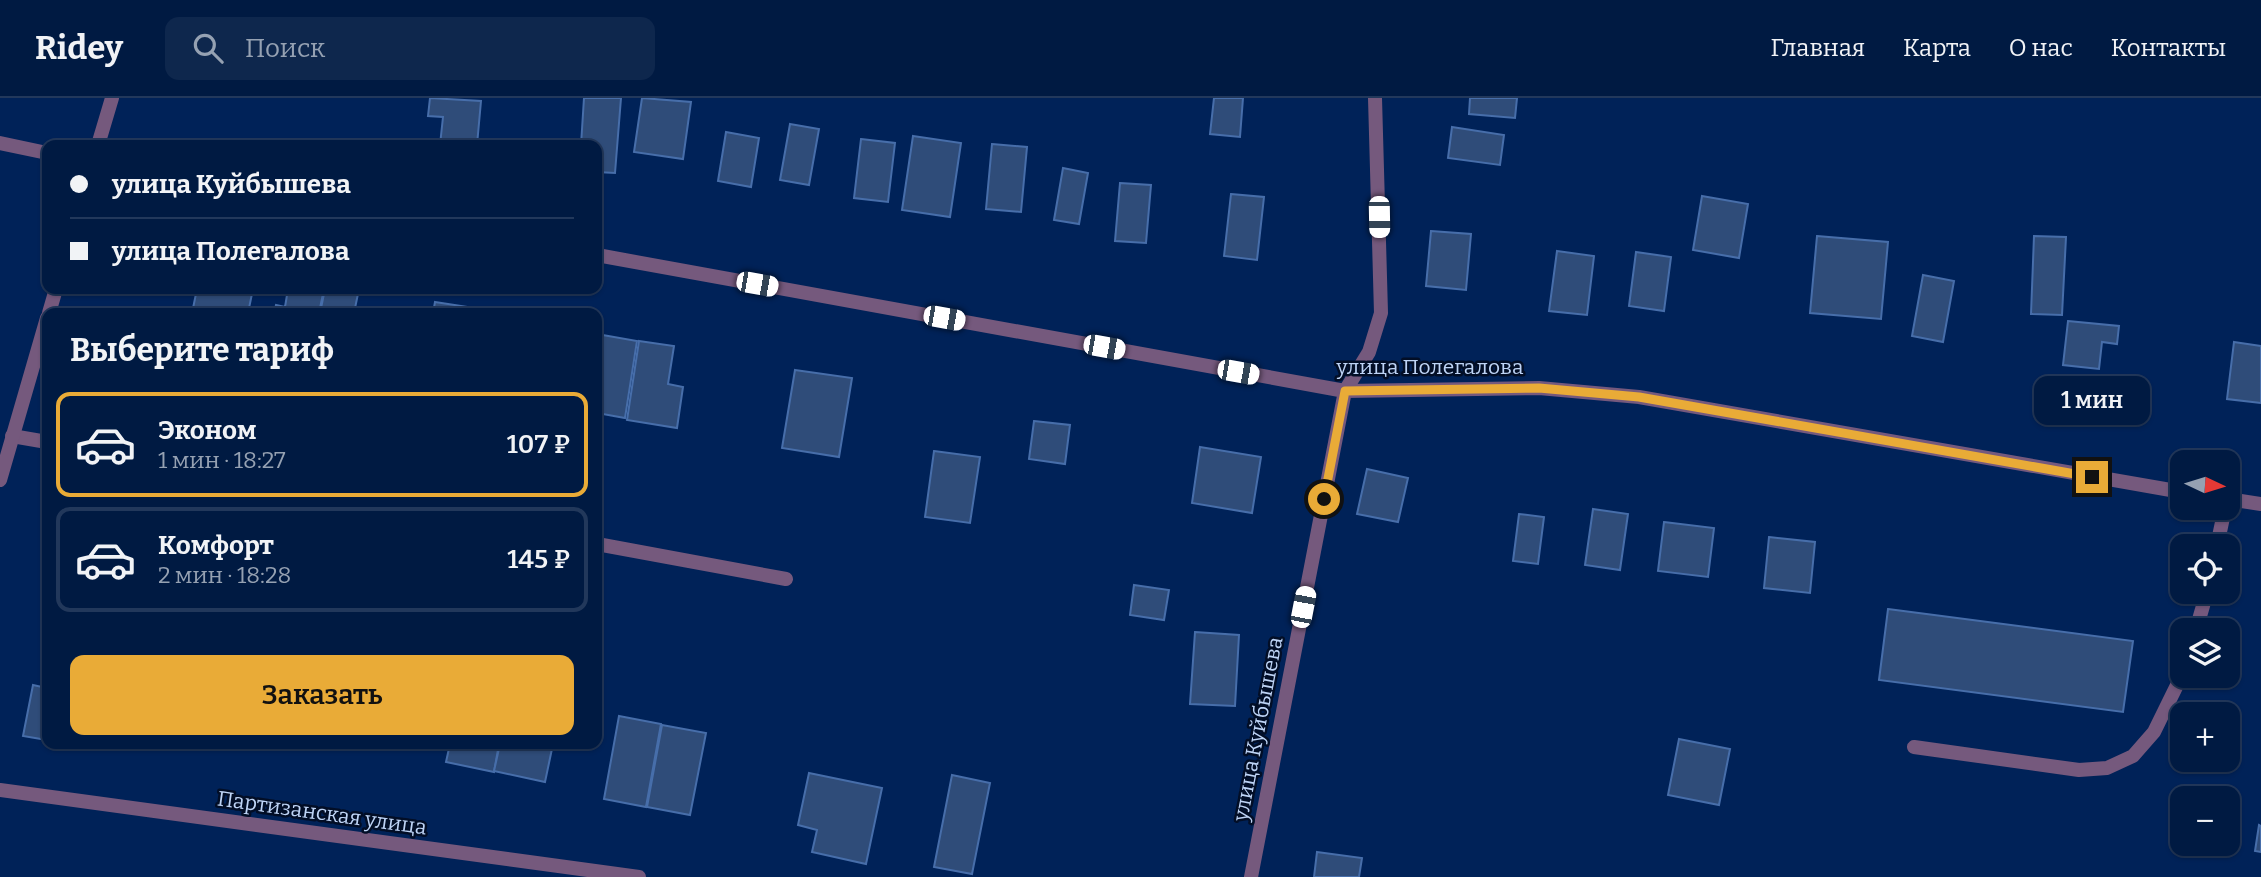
<!DOCTYPE html>
<html lang="ru">
<meta charset="utf-8">
<style>
:root{--surface:#001a42;--page:#0e274d;--text:#f1f3f6;--muted:#95a1b2;--line:#22385b;--accent:#e9ab37}
body{margin:0;font-family:Bitter,serif;background:var(--page);color:var(--text);height:100vh;display:flex;flex-direction:column;font-size:26px;white-space:nowrap}
*{box-sizing:border-box;margin:0}
p{font-size:23px;color:var(--muted)}
.icon{flex:none;width:38px;height:38px;fill:none;stroke:currentColor;stroke-width:2;stroke-linecap:round;stroke-linejoin:round}
.map{position:relative;flex:1;overflow:hidden}
.side{position:absolute;left:42px;top:210px;width:560px;height:441px;display:flex;flex-direction:column;background:var(--surface);border-radius:14px;box-shadow:0 2px 5px #0004,0 0 0 2px var(--line)}
.side>*{flex:none}
.guide{position:absolute;left:42px;top:42px;width:560px;height:154px;border-radius:14px;box-shadow:0 2px 5px #0004,0 0 0 2px var(--line);display:grid;align-content:center;height:154px;padding:0 28px;background:var(--surface)}
.needle{width:46px;rotate:94deg}
.tools{position:absolute;left:2170px;top:352px;display:grid;gap:14px}
.tools a{display:grid;place-items:center;width:70px;height:70px;border-radius:14px;background:var(--surface);box-shadow:0 2px 5px #0004,0 0 0 2px var(--line);font-size:35px}
.end{position:absolute;width:32px;height:32px;margin:-16px;border:9px solid #e9ab37;background:#111;box-shadow:0 0 0 4px #111}
.from{border-radius:50%}
.bubble{position:absolute;height:49px;border-radius:14px;background:var(--surface);box-shadow:0 2px 5px #0004,0 0 0 2px var(--line);font-size:23px;font-weight:600;line-height:49px;text-align:center}
.car{position:absolute;width:21px;height:42px;margin:-21px -10px;border-radius:9px;box-shadow:0 0 5px 2px #0007;background:linear-gradient(#fff 24%,#345 0 40%,#fff 0 76%,#345 0 86%,#fff 0)}
.guide b{display:flex;align-items:center;gap:24px;height:66px;font-size:26px}
.guide b+b{border-top:2px solid var(--line)}
.guide i{width:18px;height:18px;background:var(--text)}
ul{padding:0;list-style:none}
li{display:flex;align-items:center;gap:21px;height:105px;margin:0 14px 10px;padding:0 14px;border:4px solid var(--line);border-radius:14px}
li div{flex:1}
li b{display:block;font-size:26px}
li em{font-style:normal;font-weight:600}
li.selected{border-color:var(--accent)}
li>.icon{width:63px;height:63px;stroke-width:1.5}
h2{padding:0 28px;font-size:32px;line-height:84px}
.cta{display:flex;gap:14px;margin-top:auto;padding:14px 28px}
.cta a{flex:1;height:80px;border-radius:14px;background:var(--accent);color:#111;font-size:28px;font-weight:600;line-height:80px;text-align:center}
header{display:flex;align-items:center;gap:42px;box-sizing:border-box;height:98px;padding:0 35px;background:var(--surface);border-bottom:2px solid var(--line)}
header strong{font-size:33px}
nav{display:flex;gap:38px;margin-inline-start:auto;font-size:24px}
.search{width:490px;height:63px;background:var(--page);display:flex;align-items:center;gap:18px;box-sizing:border-box;padding:0 24px;border-radius:14px;color:var(--muted);font-size:26px}
.map>svg:first-child{display:block}
</style>
<header>
<strong>Ridey</strong>
<div class="search"><svg class="icon" aria-label="search" viewBox="0 0 24 24"><circle cx="10" cy="10" r="6"/><path d="M15 15l6 6"/></svg>Поиск</div>
<nav><a>Главная</a><a>Карта</a><a>О нас</a><a>Контакты</a></nav>
</header>
<div class="map">
<svg width="2261" height="779" viewBox="0 0 2261 779">
<rect width="100%" height="100%" fill="#002258"/>
<g fill="#2f4c79" stroke="#476eaa" stroke-width="2">
<polygon points="430,0 481,3 477,47 440,47 443,19 428,18"/>
<polygon points="584,0 621,0 615,75 597,74 597,47 581,47"/>
<polygon points="642,0 691,4 683,61 634,54"/>
<polygon points="1214,0 1243,0 1240,39 1210,36"/>
<polygon points="1470,0 1517,0 1515,20 1469,16"/>
<polygon points="790,26 819,31 809,87 780,82"/>
<polygon points="1452,29 1504,37 1500,67 1448,60"/>
<polygon points="726,34 759,40 751,89 718,83"/>
<polygon points="913,38 961,45 950,119 902,112"/>
<polygon points="861,41 895,45 888,104 854,100"/>
<polygon points="992,46 1027,49 1021,114 986,111"/>
<polygon points="1063,70 1088,75 1079,126 1054,122"/>
<polygon points="1120,85 1151,87 1146,145 1115,143"/>
<polygon points="1231,96 1264,99 1257,162 1224,158"/>
<polygon points="1702,98 1748,106 1739,160 1693,152"/>
<polygon points="1431,133 1471,136 1466,192 1426,188"/>
<polygon points="1817,138 1888,144 1881,221 1810,215"/>
<polygon points="2034,138 2066,139 2062,217 2031,216"/>
<polygon points="1557,153 1594,158 1587,217 1549,213"/>
<polygon points="1636,154 1671,159 1664,213 1629,208"/>
<polygon points="1923,177 1954,183 1943,244 1912,238"/>
<polygon points="197,191 253,191 248,215 192,215"/>
<polygon points="288,191 324,191 319,215 274,215 276,207 285,209"/>
<polygon points="325,191 359,191 354,215 320,215"/>
<polygon points="435,204 481,211 480,215 433,215"/>
<polygon points="2068,223 2119,228 2117,246 2102,244 2099,271 2063,267"/>
<polygon points="597,236 637,243 625,320 597,315"/>
<polygon points="639,243 674,248 668,286 683,289 677,330 627,322"/>
<polygon points="2234,244 2261,248 2261,305 2227,301"/>
<polygon points="795,272 852,280 839,359 782,350"/>
<polygon points="1034,323 1070,327 1065,366 1029,361"/>
<polygon points="1200,349 1261,359 1252,415 1192,405"/>
<polygon points="934,353 980,359 970,425 925,419"/>
<polygon points="1367,371 1408,380 1398,424 1357,416"/>
<polygon points="1593,411 1628,416 1620,472 1585,467"/>
<polygon points="1519,416 1544,419 1538,466 1513,463"/>
<polygon points="1664,424 1714,430 1708,479 1658,473"/>
<polygon points="1769,439 1815,444 1810,495 1764,490"/>
<polygon points="1134,487 1169,492 1164,522 1130,517"/>
<polygon points="1888,511 2133,543 2123,614 1879,582"/>
<polygon points="1195,534 1239,537 1235,608 1190,606"/>
<polygon points="33,587 47,590 47,642 23,638"/>
<polygon points="619,618 661,626 646,709 604,701"/>
<polygon points="662,627 706,635 690,717 647,709"/>
<polygon points="1679,641 1730,651 1719,707 1668,697"/>
<polygon points="64,646 89,646 88,650"/>
<polygon points="450,646 499,646 494,674 446,664"/>
<polygon points="500,646 553,646 545,684 494,673"/>
<polygon points="809,675 882,690 866,766 812,754 817,732 798,727"/>
<polygon points="952,677 990,685 972,776 934,769"/>
<polygon points="2259,727 2261,728 2261,754 2255,753"/>
<polygon points="1317,754 1362,760 1359,779 1314,779"/>
</g>
<g fill="none" stroke-linecap="round" stroke-linejoin="round">
<g stroke="#75597d" stroke-width="14">
<polyline points="2217,448 2225,410"/>
<polyline points="2196,532 2207,494"/>
<polyline points="1914,649 2079,672 2107,670 2133,658 2154,634 2182,577"/>
</g>
<g stroke="#75597d" stroke-width="14">
<polyline points="0,45 47,55"/>
<polyline points="98,47 112,0"/>
<polyline points="597,157 1345,293 1539,290 1639,299 2182,394"/>
<polyline points="49,215 56,191"/>
<polyline points="12,338 47,344"/>
<polyline points="0,382 47,220"/>
<polyline points="2228,401 2261,406"/>
<polyline points="597,446 786,481"/>
<polyline points="0,692 639,779"/>
<polyline points="1251,779 1345,293 1369,254 1381,215 1375,0"/>
</g>
</g>
<g fill="none" stroke-linecap="round" stroke-linejoin="round">
<polyline stroke="#e9ab37" stroke-width="9" points="1324,401 1345,293 1539,290 1639,299 2092,379"/>
</g>
<g text-anchor="middle" stroke-width="5" stroke-linejoin="round" paint-order="stroke">
<g font-size="21" fill="#bed4f6" stroke="#020e26">
<text x="1430" y="276">улица Полегалова</text>
<text transform="translate(1258 631) rotate(-79)" y="7">улица Куйбышева</text>
<text transform="translate(322 715) rotate(8)" y="7">Партизанская улица</text>
</g>
</g>
</svg>
<div class="tools">
<a><svg class="needle" viewBox="-14 -14 28 28"><path d="M0-13l5 13h-10z" fill="#e53935"/><path d="M0 13l5-13h-10z" fill="#95a1b2"/></svg></a>
<a><svg class="icon" aria-label="locate" viewBox="0 0 24 24"><circle cx="12" cy="12" r="6"/><path d="M12 2v4M12 18v4M2 12h4M18 12h4"/></svg></a>
<a><svg class="icon" aria-label="layers" viewBox="0 0 24 24"><path d="M12 4l9 5-9 5-9-5zM3 14l9 5 9-5"/></svg></a>
<a>+</a>
<a>−</a>
</div>
<i class="end from" style="left:1324px;top:401px"></i>
<i class="end" style="left:2092px;top:379px"></i>
<div class="bubble" style="left:2034px;top:278px;width:116px">1 мин</div>
<i class="car" style="left:1379px;top:119px;rotate:179deg"></i>
<i class="car" style="left:757px;top:186px;rotate:100deg"></i>
<i class="car" style="left:944px;top:220px;rotate:100deg"></i>
<i class="car" style="left:1104px;top:249px;rotate:100deg"></i>
<i class="car" style="left:1238px;top:274px;rotate:100deg"></i>
<i class="car" style="left:1303px;top:509px;rotate:11deg"></i>
<div class="guide">
<b><i class="from"></i>улица Куйбышева</b>
<b><i></i>улица Полегалова</b>
</div>
<section class="side">
<h2>Выберите тариф</h2>
<ul>
<li class="selected"><svg class="icon" aria-label="car" viewBox="0 0 24 24"><path d="M5 17H2v-5l4-1 3-4h7l3 4 3 1v5h-3M9 17h6M6 11h13"/><circle cx="7" cy="17" r="2"/><circle cx="17" cy="17" r="2"/></svg><div><b>Эконом</b><p>1 мин · 18:27</p></div><em>107 ₽</em></li>
<li><svg class="icon" aria-label="car" viewBox="0 0 24 24"><path d="M5 17H2v-5l4-1 3-4h7l3 4 3 1v5h-3M9 17h6M6 11h13"/><circle cx="7" cy="17" r="2"/><circle cx="17" cy="17" r="2"/></svg><div><b>Комфорт</b><p>2 мин · 18:28</p></div><em>145 ₽</em></li>
</ul>
<div class="cta"><a>Заказать</a></div>
</section>
</div>
